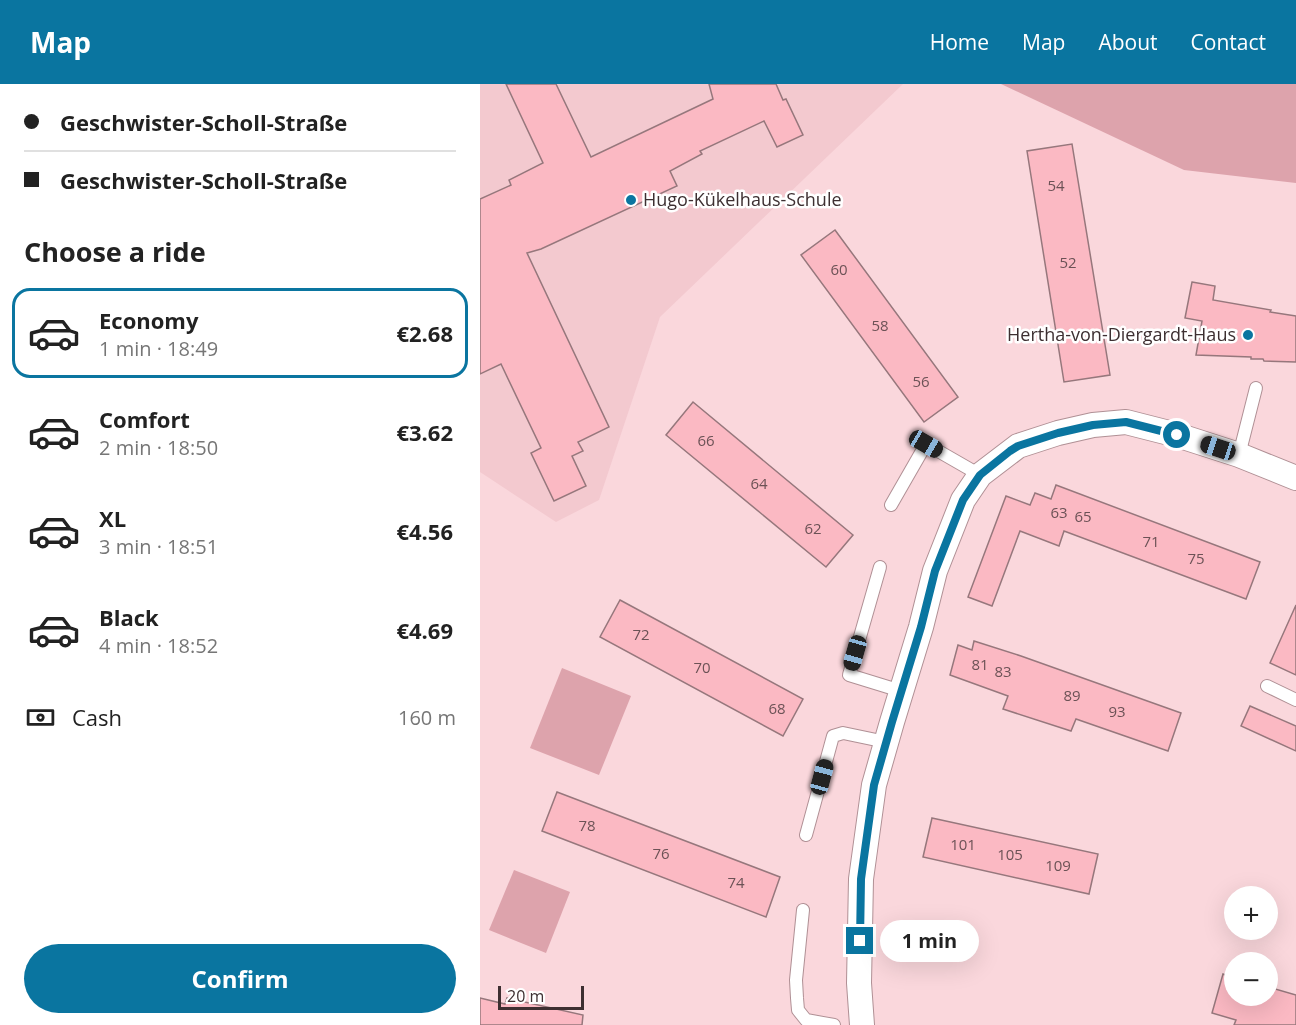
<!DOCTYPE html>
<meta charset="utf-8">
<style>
:root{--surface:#fff;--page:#f2f2f2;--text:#222;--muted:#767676;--line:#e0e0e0;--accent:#0a75a0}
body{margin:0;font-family:"Open Sans",sans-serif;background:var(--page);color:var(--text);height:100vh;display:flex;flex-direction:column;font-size:22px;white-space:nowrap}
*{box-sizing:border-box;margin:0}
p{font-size:20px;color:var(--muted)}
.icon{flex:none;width:33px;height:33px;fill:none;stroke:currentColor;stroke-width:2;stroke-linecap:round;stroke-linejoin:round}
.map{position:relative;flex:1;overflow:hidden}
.side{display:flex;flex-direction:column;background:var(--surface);width:480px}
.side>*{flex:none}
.hud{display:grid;align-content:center;height:132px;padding:0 24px;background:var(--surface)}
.buttons{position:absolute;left:744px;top:802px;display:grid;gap:12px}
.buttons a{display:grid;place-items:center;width:54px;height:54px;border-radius:50%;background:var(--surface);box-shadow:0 6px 24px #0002;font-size:30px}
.scale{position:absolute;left:18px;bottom:15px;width:86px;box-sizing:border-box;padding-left:6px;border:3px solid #3d2f31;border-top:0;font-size:16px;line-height:21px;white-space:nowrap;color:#3d2f31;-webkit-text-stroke:4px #fff;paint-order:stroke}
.end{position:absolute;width:27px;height:27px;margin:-14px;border:8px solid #0a75a0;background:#fff;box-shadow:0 0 0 3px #fff}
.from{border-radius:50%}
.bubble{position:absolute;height:42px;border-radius:21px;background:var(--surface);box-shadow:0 6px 24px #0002;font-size:20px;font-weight:700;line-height:42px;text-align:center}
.car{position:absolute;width:18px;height:36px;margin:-18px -9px;border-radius:8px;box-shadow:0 0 4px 2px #0007;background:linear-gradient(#222 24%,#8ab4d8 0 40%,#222 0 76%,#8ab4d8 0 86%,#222 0)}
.hud b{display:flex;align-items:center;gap:21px;height:57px;font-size:22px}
.hud b+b{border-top:2px solid var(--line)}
.hud i{width:15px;height:15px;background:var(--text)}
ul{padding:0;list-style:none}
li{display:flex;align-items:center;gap:18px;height:90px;margin:0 12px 9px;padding:0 12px;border:3px solid transparent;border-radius:18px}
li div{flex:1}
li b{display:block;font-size:22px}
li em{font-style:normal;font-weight:700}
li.on{border-color:var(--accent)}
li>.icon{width:54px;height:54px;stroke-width:1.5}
h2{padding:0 24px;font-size:27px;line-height:72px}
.pay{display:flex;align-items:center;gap:15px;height:66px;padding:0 24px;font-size:22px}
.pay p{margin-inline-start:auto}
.button{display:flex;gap:12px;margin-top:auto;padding:12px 24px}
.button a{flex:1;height:69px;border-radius:36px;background:var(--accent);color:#fff;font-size:24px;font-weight:700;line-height:69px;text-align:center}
header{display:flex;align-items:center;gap:36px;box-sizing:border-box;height:84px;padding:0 30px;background:var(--accent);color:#fff}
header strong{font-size:28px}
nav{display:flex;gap:33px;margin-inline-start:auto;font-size:21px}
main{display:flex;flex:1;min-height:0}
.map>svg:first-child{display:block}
</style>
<header>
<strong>Map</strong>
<nav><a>Home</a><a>Map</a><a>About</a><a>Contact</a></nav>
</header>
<main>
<section class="side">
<div class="hud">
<b><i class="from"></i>Geschwister-Scholl-Straße</b>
<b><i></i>Geschwister-Scholl-Straße</b>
</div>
<h2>Choose a ride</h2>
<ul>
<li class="on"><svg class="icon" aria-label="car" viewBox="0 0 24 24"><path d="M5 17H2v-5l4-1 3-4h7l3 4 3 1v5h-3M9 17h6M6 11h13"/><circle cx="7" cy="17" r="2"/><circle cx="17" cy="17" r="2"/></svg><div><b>Economy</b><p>1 min · 18:49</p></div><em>€2.68</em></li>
<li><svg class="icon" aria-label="car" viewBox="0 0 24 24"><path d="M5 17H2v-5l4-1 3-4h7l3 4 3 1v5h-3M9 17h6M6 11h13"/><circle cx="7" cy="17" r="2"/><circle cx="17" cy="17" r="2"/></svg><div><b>Comfort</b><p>2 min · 18:50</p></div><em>€3.62</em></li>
<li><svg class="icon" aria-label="car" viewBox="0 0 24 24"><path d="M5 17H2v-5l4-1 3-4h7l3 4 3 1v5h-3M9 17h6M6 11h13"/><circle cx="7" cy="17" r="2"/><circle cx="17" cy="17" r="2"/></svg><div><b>XL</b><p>3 min · 18:51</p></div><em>€4.56</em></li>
<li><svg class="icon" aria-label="car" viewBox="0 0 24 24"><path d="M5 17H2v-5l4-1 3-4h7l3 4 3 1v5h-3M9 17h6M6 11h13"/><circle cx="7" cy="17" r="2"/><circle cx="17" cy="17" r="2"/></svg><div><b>Black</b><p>4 min · 18:52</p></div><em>€4.69</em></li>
</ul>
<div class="pay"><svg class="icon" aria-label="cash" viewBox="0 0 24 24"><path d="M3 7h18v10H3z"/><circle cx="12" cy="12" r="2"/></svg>Cash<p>160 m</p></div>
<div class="button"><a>Confirm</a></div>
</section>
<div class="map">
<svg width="816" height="941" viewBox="0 0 816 941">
<rect width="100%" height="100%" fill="#fad7dc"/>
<polygon fill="#f3c9cf" points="0,0 423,0 180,233 119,416 76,438 0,388"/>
<g fill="#dda3ac">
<polygon points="521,0 816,0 816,99 704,86"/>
<polygon points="82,584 151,612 119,691 50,664"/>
<polygon points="34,786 90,808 66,869 9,846"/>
</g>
<g fill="#fbb9c3" stroke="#96777c" stroke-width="1.5">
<polygon points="26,0 76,0 111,73 233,15 229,0 296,0 303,16 306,15 323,51 297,63 284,37 220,67 222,70 190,87 197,102 61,165 47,169 129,343 98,358 103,367 92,372 106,402 74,417 51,369 61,364 21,280 0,290 0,115 31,101 29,96 63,79"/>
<polygon points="592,60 630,291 584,298 547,67"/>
<polygon points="355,146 478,313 444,338 321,171"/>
<polygon points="712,198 735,202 733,216 791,226 790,228 816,232 816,278 784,277 783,275 771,275 771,273 716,271 722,237 705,234"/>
<polygon points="213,318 373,451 346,483 186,351"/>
<polygon points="576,401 780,478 766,515 584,447 579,462 540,447 512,522 488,513 526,412 550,421 555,409 571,415"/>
<polygon points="140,516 323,615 303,652 120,553"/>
<polygon points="816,521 816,591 790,579"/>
<polygon points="494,557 541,572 701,629 688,667 596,635 591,647 523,625 528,612 470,591 478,561 492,566"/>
<polygon points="770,622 816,642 816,667 761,642"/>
<polygon points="77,708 300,793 286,833 62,747"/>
<polygon points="452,734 618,770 609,810 443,773"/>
<polygon points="743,890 754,894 754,912 788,912 788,903 816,911 816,941 754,941 756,936 732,929"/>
<polygon points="0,914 25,920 27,914 103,931 102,941 0,941"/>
</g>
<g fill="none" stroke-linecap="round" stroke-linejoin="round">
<defs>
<g id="lane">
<polyline points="759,371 776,304"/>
<polyline points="411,421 446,360 500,391"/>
<polyline points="400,483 369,591 421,607"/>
<polyline points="787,602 816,616"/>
<polyline points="326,751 353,652 363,649 406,658"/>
<polyline points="323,826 316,896 317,914 318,926 326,936 354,941"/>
</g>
<polyline id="street" points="382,941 379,899 381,795 394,701 412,638 441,543 455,487 483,416 500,391 538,362 578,349 613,341 646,338 697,351 759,371 816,394"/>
</defs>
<use href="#lane" stroke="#b09095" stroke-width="14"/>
<use href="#street" stroke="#b09095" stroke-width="26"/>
<use href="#lane" stroke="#fff" stroke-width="12"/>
<use href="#street" stroke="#fff" stroke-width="24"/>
</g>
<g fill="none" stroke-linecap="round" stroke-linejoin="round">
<polyline stroke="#0a75a0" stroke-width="8" points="380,857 381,795 394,701 412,638 441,543 455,487 483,416 500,391 530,367 538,362 578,349 613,341 646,338 697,351"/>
</g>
<g fill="#0a75a0" stroke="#fff" stroke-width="2">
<circle cx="151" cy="116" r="6"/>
<circle cx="768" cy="251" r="6"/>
</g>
<g text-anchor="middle" stroke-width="5" stroke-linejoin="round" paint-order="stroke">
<g font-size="15" fill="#6c5256">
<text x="576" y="107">54</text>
<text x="588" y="184">52</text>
<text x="359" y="191">60</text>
<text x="400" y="247">58</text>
<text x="441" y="303">56</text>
<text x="226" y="362">66</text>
<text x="279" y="405">64</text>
<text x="579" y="434">63</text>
<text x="603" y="438">65</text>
<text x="333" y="450">62</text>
<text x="671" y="463">71</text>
<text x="716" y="480">75</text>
<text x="161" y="556">72</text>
<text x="500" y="586">81</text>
<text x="222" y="589">70</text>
<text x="523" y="593">83</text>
<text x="592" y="617">89</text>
<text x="297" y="630">68</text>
<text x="637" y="633">93</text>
<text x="107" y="747">78</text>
<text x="483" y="766">101</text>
<text x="181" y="775">76</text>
<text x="530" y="776">105</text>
<text x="578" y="787">109</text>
<text x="256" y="804">74</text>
</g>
<g font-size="18" fill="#3d2f31" stroke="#fff" text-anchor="start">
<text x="163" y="122">Hugo-Kükelhaus-Schule</text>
<text x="756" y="257" text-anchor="end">Hertha-von-Diergardt-Haus</text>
</g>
</g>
</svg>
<div class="buttons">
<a>+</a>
<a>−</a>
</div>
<div class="scale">20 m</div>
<i class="end from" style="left:697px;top:351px"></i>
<i class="end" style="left:380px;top:857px"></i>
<div class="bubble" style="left:400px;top:836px;width:99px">1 min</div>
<i class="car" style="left:446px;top:360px;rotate:120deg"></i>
<i class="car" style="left:738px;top:364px;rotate:288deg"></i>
<i class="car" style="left:375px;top:569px;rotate:196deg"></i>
<i class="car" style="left:342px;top:693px;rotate:15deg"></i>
</div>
</main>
